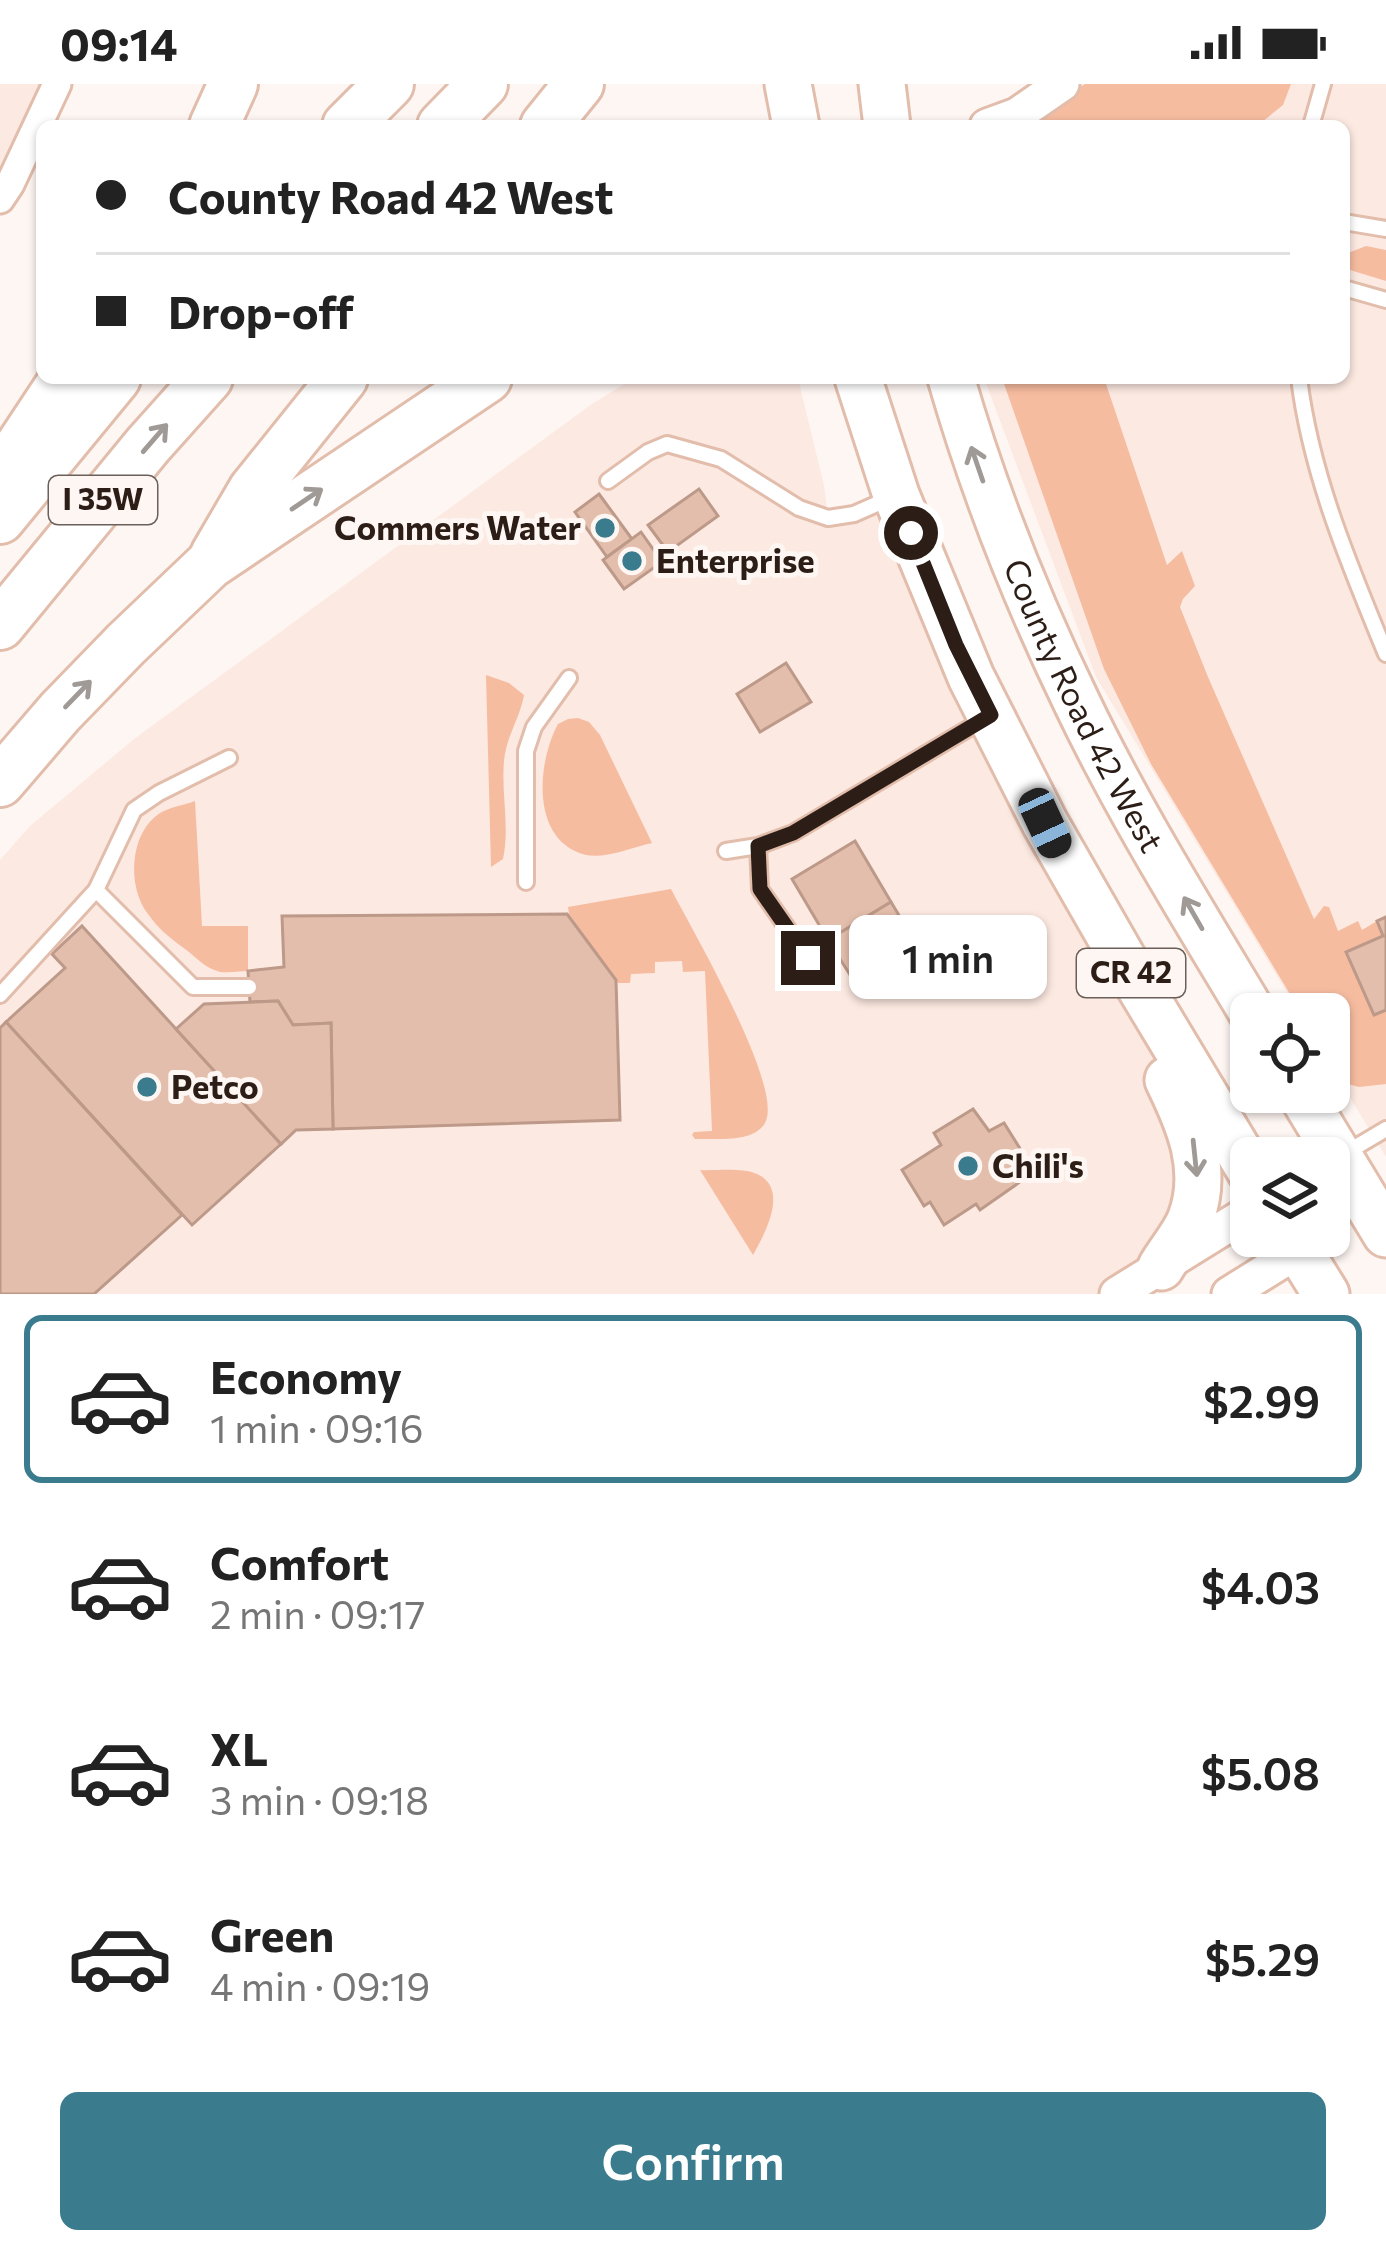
<!DOCTYPE html>
<meta charset="utf-8">
<style>
:root{--surface:#fff;--page:#f6f6f6;--text:#222;--muted:#767676;--line:#e0e0e0;--accent:#3b7b8e}
body{margin:0;font-family:Commissioner,sans-serif;background:var(--page);color:var(--text);height:100vh;display:flex;flex-direction:column;font-size:45px;white-space:nowrap}
*{box-sizing:border-box;margin:0}
p{font-size:39px;color:var(--muted)}
.icon{flex:none;width:66px;height:66px;fill:none;stroke:currentColor;stroke-width:2;stroke-linecap:round;stroke-linejoin:round}
.map{position:relative;height:1210px;overflow:hidden}
.panel{display:flex;flex-direction:column;background:var(--surface);flex:1}
.panel>*{flex:none}
.guide{position:absolute;left:36px;top:36px;width:1314px;height:264px;border-radius:18px;box-shadow:0 3px 9px #0004;display:grid;align-content:center;height:264px;padding:0 60px;background:var(--surface)}
.buttons{position:absolute;left:1230px;top:909px;display:grid;gap:24px}
.buttons a{display:grid;place-items:center;width:120px;height:120px;border-radius:18px;background:var(--surface);box-shadow:0 3px 9px #0004;font-size:60px}
.end{position:absolute;width:54px;height:54px;margin:-27px;border:15px solid #2c1e17;background:#fff;box-shadow:0 0 0 6px #fff}
.from{border-radius:50%}
.bubble{position:absolute;height:84px;border-radius:18px;background:var(--surface);box-shadow:0 3px 9px #0004;font-size:39px;font-weight:600;line-height:84px;text-align:center}
.car{position:absolute;width:36px;height:72px;margin:-36px -18px;border-radius:15px;box-shadow:0 0 9px 3px #0007;background:linear-gradient(#222 24%,#8ab4d8 0 40%,#222 0 76%,#8ab4d8 0 86%,#222 0)}
.guide b{display:flex;align-items:center;gap:42px;height:114px;font-size:45px}
.guide b+b{border-top:3px solid var(--line)}
.guide i{width:30px;height:30px;background:var(--text)}
ul{padding:21px 0 0;list-style:none}
li{display:flex;align-items:center;gap:36px;height:168px;margin:0 24px 18px;padding:0 36px;border:6px solid transparent;border-radius:18px}
li div{flex:1}
li b{display:block;font-size:45px}
li em{font-style:normal;font-weight:600}
li.on{border-color:var(--accent)}
li>.icon{width:108px;height:108px;stroke-width:1.5}
.button{display:flex;gap:24px;margin-top:auto;padding:24px 60px}
.button a{flex:1;height:138px;border-radius:18px;background:var(--accent);color:#fff;font-size:48px;font-weight:600;line-height:138px;text-align:center}
.status{display:flex;justify-content:space-between;align-items:center;height:84px;padding:0 60px;background:var(--surface);direction:ltr}
.status svg{height:33px;fill:currentColor}
.map>svg:first-child{display:block}
</style>
<div class="status"><b>09:14</b><svg viewBox="0 0 49 12"><path d="M0 12V9h3v3zM5 12V6h3v6zM10 12V3h3v9zM15 12V0h3v12zM26 1h20v11H26zM47 4h2v5h-2z"/></svg></div>
<div class="map">
<svg width="1386" height="1210" viewBox="0 0 1386 1210">
<rect width="100%" height="100%" fill="#fef6f2"/>
<g fill="#fce9e1">
<polygon points="0,0 57,0 0,115"/>
<polygon points="1076,0 1386,0 1386,1073 1329,979 1329,930 1300,930 1096,593 984,294 1344,294 1344,42 1012,42"/>
<polygon points="634,294 798,294 824,402 828,434 896,411 1192,1045 1196,1110 1117,1210 0,1210 0,776 30,742 134,655 592,320"/>
</g>
<g fill="#f6bca0">
<polygon points="1085,0 1291,0 1283,21 1257,42 1019,42"/>
<polygon points="1366,162 1386,166 1386,197 1350,186 1346,177 1348,169"/>
<polygon points="1002,294 1104,294 1167,481 1182,467 1195,502 1183,515 1180,523 1208,593 1314,835 1324,822 1329,823 1338,847 1358,837 1362,846 1377,837 1383,852 1347,868 1373,930 1386,926 1386,1000 1359,1003 1344,999 1329,974 1329,930 1302,930 1151,680 1104,585"/>
<path d="M486 591 509 599 524 611C520 634 506 653 504 677 501 710 510 742 503 775L491 783Z"/>
<path d="M578 634 589 638 600 651 652 759C633 763 606 775 586 771 530 757 537 679 558 640L568 635Z"/>
<path d="M195 717 202 842H248V887C239 887 229 889 220 888 208 885 198 876 189 868 174 857 159 846 148 830 127 803 129 749 160 729 170 723 185 721 195 717Z"/>
<path d="M671 805C691 844 785 1004 765 1039 753 1060 715 1054 695 1055L692 1051 694 1048 712 1047 705 887 683 888 682 877 655 878V889L631 890 630 899H618L569 830 568 823Z"/>
<path d="M700 1086C717 1087 744 1083 759 1091 789 1107 764 1151 753 1171Z"/>
</g>
<g fill="#e3beac" stroke="#bc9988" stroke-width="3">
<polygon points="699,405 718,432 668,468 648,441"/>
<polygon points="599,410 632,455 607,473 575,428"/>
<polygon points="641,448 662,478 624,505 603,476"/>
<polygon points="786,579 811,618 760,648 737,610"/>
<polygon points="855,757 891,818 828,856 792,795"/>
<polygon points="891,818 921,868 859,905 828,856"/>
<polygon points="567,830 616,896 620,1036 333,1045 331,939 293,941 278,917 250,918 248,887 284,883 282,832"/>
<polygon points="1386,833 1386,926 1374,931 1346,868 1383,852 1377,837"/>
<polygon points="82,842 281,1060 192,1141 6,938 65,884 52,870"/>
<polygon points="278,917 293,941 331,939 333,1045 296,1046 281,1060 176,945 204,920"/>
<polygon points="6,938 182,1131 94,1210 0,1210 0,944"/>
<polygon points="973,1025 989,1047 1004,1039 1029,1079 1027,1093 980,1126 976,1120 944,1141 930,1118 924,1122 902,1086 941,1061 934,1049"/>
</g>
<g fill="none" stroke-linecap="round" stroke-linejoin="round">
<defs>
<g id="service">
<polyline points="1311,42 1323,0"/>
<polyline points="1344,138 1386,145"/>
<polyline points="1344,204 1386,216"/>
<path d="M1299 294C1311 391 1349 480 1386 570"/>
<polyline points="608,397 648,368 667,360 721,375 799,424 828,434 854,430 888,415"/>
<polyline points="758,762 760,805 808,874"/>
<polyline points="726,767 758,762 793,749 986,634"/>
<polyline points="526,798 526,667 534,643 569,594"/>
<polyline points="96,806 193,903 249,903"/>
<polyline points="0,911 96,806 134,726 159,709 229,674"/>
<polyline points="1344,1070 1386,1045"/>
</g>
<polyline id="minor" points="0,115 10,100 57,0"/>
<g id="tertiary">
<polyline points="987,42 1017,31 1062,0"/>
<polyline points="1117,1210 1251,1127"/>
<polyline points="1229,1210 1322,1152"/>
</g>
<g id="trunk">
<polyline points="788,0 796,42"/>
<polyline points="882,0 887,42"/>
<polyline points="858,294 896,411 971,593 1045,739 1123,875 1251,1088"/>
<path id="s1" d="M951 294C983 405 1026 514 1077 619 1128 726 1192 828 1253 930"/>
<polyline points="1300,1008 1386,1150"/>
<polyline points="1290,1152 1326,1210"/>
<path d="M1161 1183C1170 1167 1185 1151 1191 1134 1209 1085 1189 1039 1168 996"/>
</g>
<g id="motorway">
<polyline points="214,42 233,0"/>
<polyline points="347,42 389,0"/>
<polyline points="442,42 483,0"/>
<polyline points="545,42 579,0"/>
<polyline points="8,380 65,294"/>
<polyline points="0,435 116,294"/>
<polyline points="215,471 253,406 343,294"/>
<polyline points="0,541 148,361 208,294"/>
<polyline points="0,698 60,628 126,560 210,480 487,294"/>
</g>
</defs>
<use href="#service" stroke="#e2bdab" stroke-width="20"/>
<use href="#minor" stroke="#e2bdab" stroke-width="33"/>
<use href="#tertiary" stroke="#e2bdab" stroke-width="39"/>
<use href="#trunk" stroke="#e2bdab" stroke-width="51"/>
<use href="#motorway" stroke="#e2bdab" stroke-width="54"/>
<use href="#service" stroke="#fff" stroke-width="14"/>
<use href="#minor" stroke="#fff" stroke-width="27"/>
<use href="#tertiary" stroke="#fff" stroke-width="33"/>
<use href="#trunk" stroke="#fff" stroke-width="45"/>
<use href="#motorway" stroke="#fff" stroke-width="48"/>
</g>
<defs><path id="oneway-shaft" d="M-6 0H5M1.5-3L5.5 0L1.5 3" fill="none" stroke-width="1.6" stroke-linecap="round" stroke-linejoin="round" transform="scale(3)"/></defs>
<g stroke="#a09a97">
<use href="#oneway-shaft" transform="translate(155 354) rotate(-49)"/>
<use href="#oneway-shaft" transform="translate(977 380) rotate(-109)"/>
<use href="#oneway-shaft" transform="translate(307 415) rotate(-34)"/>
<use href="#oneway-shaft" transform="translate(78 610) rotate(-46)"/>
<use href="#oneway-shaft" transform="translate(1193 829) rotate(-120)"/>
<use href="#oneway-shaft" transform="translate(1195 1074) rotate(84)"/>
</g>
<g fill="none" stroke-linecap="round" stroke-linejoin="round">
<polyline stroke="#2c1e17" stroke-width="15" points="808,874 760,805 758,762 793,749 991,631 956,561 911,449"/>
</g>
<g fill="#3b7b8e" stroke="#fef6f2" stroke-width="4.5">
<circle cx="605" cy="444" r="12"/>
<circle cx="632" cy="477" r="12"/>
<circle cx="147" cy="1003" r="12"/>
<circle cx="968" cy="1082" r="12"/>
</g>
<g text-anchor="middle" stroke-width="10" stroke-linejoin="round" paint-order="stroke">
<g fill="#fef6f2" stroke="#6b5f59" stroke-width="3">
<rect x="49" y="392" width="108" height="48" rx="9"/>
<rect x="1077" y="865" width="108" height="48" rx="9"/>
</g>
<g font-size="30" font-weight="bold" fill="#2c1e17">
<text x="103" y="426">I 35W</text>
<text x="1131" y="899">CR 42</text>
</g>
<g font-size="33" font-weight="bold" fill="#2c1e17" stroke="#fef6f2" text-anchor="start">
<text x="581" y="456" text-anchor="end">Commers Water</text>
<text x="656" y="489">Enterprise</text>
<text x="171" y="1015">Petco</text>
<text x="992" y="1094">Chili's</text>
</g>
<g font-size="33" fill="#2c1e17" stroke="#fef6f2">
<text dy="12" stroke="none"><textPath href="#s1" startOffset="354">County Road 42 West</textPath></text>
</g>
</g>
</svg>
<div class="buttons">
<a><svg class="icon" aria-label="locate" viewBox="0 0 24 24"><circle cx="12" cy="12" r="6"/><path d="M12 2v4M12 18v4M2 12h4M18 12h4"/></svg></a>
<a><svg class="icon" aria-label="layers" viewBox="0 0 24 24"><path d="M12 4l9 5-9 5-9-5zM3 14l9 5 9-5"/></svg></a>
</div>
<i class="end from" style="left:911px;top:449px"></i>
<i class="end" style="left:808px;top:874px"></i>
<div class="bubble" style="left:849px;top:831px;width:198px">1 min</div>
<i class="car" style="left:1045px;top:739px;rotate:155deg"></i>
<div class="guide">
<b><i class="from"></i>County Road 42 West</b>
<b><i></i>Drop-off</b>
</div>
</div>
<section class="panel">
<ul>
<li class="on"><svg class="icon" aria-label="car" viewBox="0 0 24 24"><path d="M5 17H2v-5l4-1 3-4h7l3 4 3 1v5h-3M9 17h6M6 11h13"/><circle cx="7" cy="17" r="2"/><circle cx="17" cy="17" r="2"/></svg><div><b>Economy</b><p>1 min · 09:16</p></div><em>$2.99</em></li>
<li><svg class="icon" aria-label="car" viewBox="0 0 24 24"><path d="M5 17H2v-5l4-1 3-4h7l3 4 3 1v5h-3M9 17h6M6 11h13"/><circle cx="7" cy="17" r="2"/><circle cx="17" cy="17" r="2"/></svg><div><b>Comfort</b><p>2 min · 09:17</p></div><em>$4.03</em></li>
<li><svg class="icon" aria-label="car" viewBox="0 0 24 24"><path d="M5 17H2v-5l4-1 3-4h7l3 4 3 1v5h-3M9 17h6M6 11h13"/><circle cx="7" cy="17" r="2"/><circle cx="17" cy="17" r="2"/></svg><div><b>XL</b><p>3 min · 09:18</p></div><em>$5.08</em></li>
<li><svg class="icon" aria-label="car" viewBox="0 0 24 24"><path d="M5 17H2v-5l4-1 3-4h7l3 4 3 1v5h-3M9 17h6M6 11h13"/><circle cx="7" cy="17" r="2"/><circle cx="17" cy="17" r="2"/></svg><div><b>Green</b><p>4 min · 09:19</p></div><em>$5.29</em></li>
</ul>
<div class="button"><a>Confirm</a></div>
</section>
